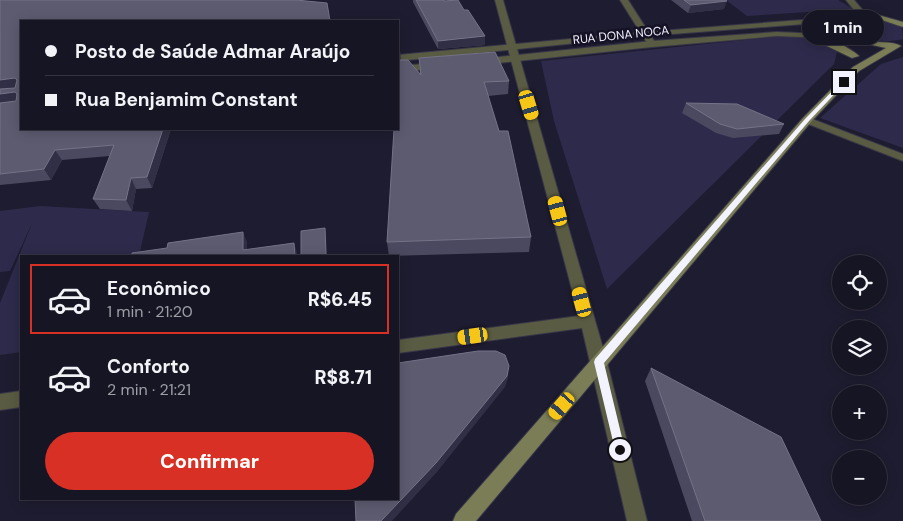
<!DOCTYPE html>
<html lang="pt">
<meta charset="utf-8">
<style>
:root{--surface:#161524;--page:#1f1e2c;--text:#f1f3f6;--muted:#9e9fa6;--line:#353441;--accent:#d93025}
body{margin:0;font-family:"DM Sans",sans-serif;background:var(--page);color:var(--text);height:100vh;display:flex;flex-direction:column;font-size:19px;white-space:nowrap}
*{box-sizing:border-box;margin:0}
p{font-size:16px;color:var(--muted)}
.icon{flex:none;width:28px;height:28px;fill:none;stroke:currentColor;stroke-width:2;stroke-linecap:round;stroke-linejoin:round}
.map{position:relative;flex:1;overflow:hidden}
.sheet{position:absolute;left:20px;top:255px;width:379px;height:245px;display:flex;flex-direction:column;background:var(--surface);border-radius:0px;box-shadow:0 2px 12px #0003,0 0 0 1px var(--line)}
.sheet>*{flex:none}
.top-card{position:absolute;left:20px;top:20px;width:379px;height:110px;border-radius:0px;box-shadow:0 2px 12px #0003,0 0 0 1px var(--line);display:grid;align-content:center;height:110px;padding:0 25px;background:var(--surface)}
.buttons{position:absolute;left:832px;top:255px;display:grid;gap:10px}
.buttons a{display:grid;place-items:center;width:55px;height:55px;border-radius:50%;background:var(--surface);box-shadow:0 2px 12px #0003,0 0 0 1px var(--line);font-size:25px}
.end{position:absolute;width:22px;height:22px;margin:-11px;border:6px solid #f3f3ff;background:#111;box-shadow:0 0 0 2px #111}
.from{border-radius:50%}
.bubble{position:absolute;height:35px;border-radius:18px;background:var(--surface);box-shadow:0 2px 12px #0003,0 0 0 1px var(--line);font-size:16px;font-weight:800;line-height:35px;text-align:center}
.car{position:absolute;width:15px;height:30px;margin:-15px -8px;border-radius:6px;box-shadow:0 0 4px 1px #0007;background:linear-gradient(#f5c518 24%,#345 0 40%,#f5c518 0 76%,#345 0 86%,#f5c518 0)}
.top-card b{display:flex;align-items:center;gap:18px;height:48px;font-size:19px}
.top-card b+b{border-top:1px solid var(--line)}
.top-card i{width:12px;height:12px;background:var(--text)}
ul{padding:9px 0 0;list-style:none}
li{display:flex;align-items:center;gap:15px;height:70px;margin:0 10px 8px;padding:0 15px;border:2px solid transparent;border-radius:0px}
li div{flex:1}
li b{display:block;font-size:19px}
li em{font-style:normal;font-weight:800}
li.current{border-color:var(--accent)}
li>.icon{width:45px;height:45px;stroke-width:1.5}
.primary-button{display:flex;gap:10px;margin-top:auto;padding:10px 25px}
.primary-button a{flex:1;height:58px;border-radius:30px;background:var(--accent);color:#fff;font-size:20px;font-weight:800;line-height:58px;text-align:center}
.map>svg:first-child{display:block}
</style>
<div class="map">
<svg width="903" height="521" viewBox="0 0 903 521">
<rect width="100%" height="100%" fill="#1e1c30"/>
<g fill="#2e2a4b">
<polygon points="726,0 838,0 853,9 747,16"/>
<path d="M864 16 894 23 902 27 903 39C884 44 854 40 840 25L842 19Z"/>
<path d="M783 36C803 37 820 39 837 52L834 64 607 289 554 121 541 61Z"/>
<polygon points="903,57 903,148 820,118 881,64"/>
<polygon points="40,206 149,212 139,256 21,256 21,352 0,355 0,303 33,221 10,271 0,272 0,211"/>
</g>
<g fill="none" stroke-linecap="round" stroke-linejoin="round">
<defs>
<g id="minor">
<polygon points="495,0 503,0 607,362 647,521 627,521 582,328 398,353 398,340 579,316"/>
<polygon points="620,0 628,0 656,44 655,46 649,46"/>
<polygon points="846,0 854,0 866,14 865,16 859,16"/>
<polygon points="807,117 903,154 903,161 803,122 802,120 803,118"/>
<polygon points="21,391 21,407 0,410 0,394"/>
</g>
<g id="tertiary">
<polygon points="828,18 832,20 831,22 646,36 398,61 398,55 646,32"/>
<polygon points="777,32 847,35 851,37 847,39 777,36 652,47 480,65 476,62 480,59 652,41"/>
<polygon points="437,63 440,64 440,68 398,72 398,66"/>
</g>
<g id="secondary">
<path d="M843 11H864L903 22V27C882 21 853 6 832 21V24C843 32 856 38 869 41 879 43 894 41 901 46L859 71 811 122 476 521H453L456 514 803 118 853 67 886 48 849 40 825 27V18L832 14Z"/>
<path d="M808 33C819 32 851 48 859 56L852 58 808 37Z"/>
</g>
</defs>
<use href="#minor" stroke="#383649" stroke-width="2"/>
<use href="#tertiary" stroke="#383649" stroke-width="2"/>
<use href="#secondary" stroke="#383649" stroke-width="2"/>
<use href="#minor" fill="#595b42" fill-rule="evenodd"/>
<use href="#tertiary" fill="#595b42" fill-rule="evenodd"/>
<use href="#secondary" fill="#7a7d55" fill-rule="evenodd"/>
</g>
<g fill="#4b495f">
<polygon points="0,0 21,21 21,129 171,129 152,188 136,189 132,211 100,209 93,199 110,156 62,160 51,180 0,185"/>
<polygon points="413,0 444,0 444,1 464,10 485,36 485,45 438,49 413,2"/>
<polygon points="671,0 725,0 724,9 688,13"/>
<polygon points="400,51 401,60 420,74 419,58 509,81 508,94 488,96 531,237 529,252 389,256 387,242"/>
<polygon points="686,103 784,124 779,134 733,138 716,133 682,113"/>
<polygon points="651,368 821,521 692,521 645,381"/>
</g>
<g fill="#312f45">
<polygon points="727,1 724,9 688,13 691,5"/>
<polygon points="485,36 485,45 438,49 438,41"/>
<polygon points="398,51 400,51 401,64 398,65"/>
<polygon points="15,78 21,88 0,90 0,80"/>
<polygon points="15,92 21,102 0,104 0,94"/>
<polygon points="163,129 171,129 152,188 147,177"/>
<polygon points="55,150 62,160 51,180 44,169"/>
<polygon points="131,178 136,189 132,211 126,200"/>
<polygon points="325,228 326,233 327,256 326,256"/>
<polygon points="243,232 247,242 247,256 243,250"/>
<polygon points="294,243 297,252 297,256 295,256"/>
<polygon points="509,366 508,378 505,387 436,473 392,521 381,521"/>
</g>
<g fill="#5d5b70" stroke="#747387">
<polygon points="0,0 296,0 327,3 330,21 21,21 21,129 163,129 147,177 131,178 126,200 93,199 114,145 55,150 44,169 0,174 0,103 16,101 17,94 15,92 0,94 0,89 15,88 17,80 15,78 0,80"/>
<polygon points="416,0 444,0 444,1 458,0 464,10 468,10 485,36 438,41"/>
<polygon points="684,0 725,0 727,1 691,5"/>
<polygon points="495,52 509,81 484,82 499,131 508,131 531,237 387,242 394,129 398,129 398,60 408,60 421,75 419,58"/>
<polygon points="686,103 737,104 784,124 737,129 720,124"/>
<polygon points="325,228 326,256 301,256 301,231"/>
<polygon points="243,232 243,250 294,243 295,256 132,256 132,253 167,248 168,243"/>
<polygon points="478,351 496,351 505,355 509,366 507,376 436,463 381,521 356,521 355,499 398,499 398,363"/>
<polygon points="651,368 781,437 821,521 705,521"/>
</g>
<polygon fill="#f3f3ff" points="842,81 846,82 809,121 604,363 625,450 624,454 620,456 616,454 594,362 595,359 805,119"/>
<g text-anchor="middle" stroke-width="5" stroke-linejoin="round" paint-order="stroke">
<g font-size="12" fill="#f3f3ff" stroke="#151226">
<text transform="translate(621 35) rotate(-6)" y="4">RUA DONA NOCA</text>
</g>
</g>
</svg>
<div class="buttons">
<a><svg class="icon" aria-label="locate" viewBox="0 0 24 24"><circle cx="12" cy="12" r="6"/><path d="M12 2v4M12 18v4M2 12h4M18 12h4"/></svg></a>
<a><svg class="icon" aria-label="layers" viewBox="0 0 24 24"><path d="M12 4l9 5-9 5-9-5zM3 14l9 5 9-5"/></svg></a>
<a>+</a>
<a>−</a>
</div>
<i class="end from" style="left:620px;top:450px"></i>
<i class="end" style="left:844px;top:82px"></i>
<div class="bubble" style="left:802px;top:10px;width:82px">1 min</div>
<i class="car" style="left:529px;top:105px;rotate:163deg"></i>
<i class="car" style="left:558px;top:211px;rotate:345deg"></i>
<i class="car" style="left:582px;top:302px;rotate:345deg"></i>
<i class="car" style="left:473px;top:336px;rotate:262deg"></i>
<i class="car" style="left:562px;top:406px;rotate:221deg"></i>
<div class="top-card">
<b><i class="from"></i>Posto de Saúde Admar Araújo</b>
<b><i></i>Rua Benjamim Constant</b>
</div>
<section class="sheet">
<ul>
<li class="current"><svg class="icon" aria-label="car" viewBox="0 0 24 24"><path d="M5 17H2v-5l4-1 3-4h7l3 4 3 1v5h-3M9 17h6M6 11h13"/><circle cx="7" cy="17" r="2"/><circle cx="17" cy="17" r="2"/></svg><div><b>Econômico</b><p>1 min · 21:20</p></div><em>R$6.45</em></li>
<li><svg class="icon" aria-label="car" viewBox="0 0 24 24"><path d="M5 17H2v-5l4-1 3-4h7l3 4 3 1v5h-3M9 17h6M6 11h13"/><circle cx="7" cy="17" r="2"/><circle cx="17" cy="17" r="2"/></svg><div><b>Conforto</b><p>2 min · 21:21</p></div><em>R$8.71</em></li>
</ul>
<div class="primary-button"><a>Confirmar</a></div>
</section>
</div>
